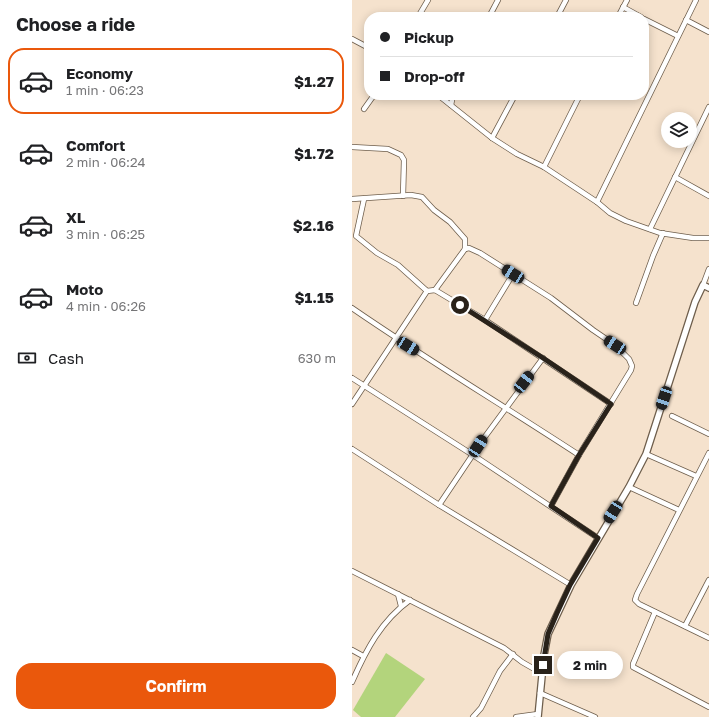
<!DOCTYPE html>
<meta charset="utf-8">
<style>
:root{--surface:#fff;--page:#f2f2f2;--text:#202124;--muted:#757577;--line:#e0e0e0;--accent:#ea580c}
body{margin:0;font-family:"Golos Text",sans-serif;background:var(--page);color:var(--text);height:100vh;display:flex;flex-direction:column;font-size:15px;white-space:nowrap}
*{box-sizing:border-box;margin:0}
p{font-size:13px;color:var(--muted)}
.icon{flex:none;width:22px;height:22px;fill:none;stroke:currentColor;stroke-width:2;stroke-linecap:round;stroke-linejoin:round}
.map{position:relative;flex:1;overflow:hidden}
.sheet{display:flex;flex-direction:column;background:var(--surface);width:352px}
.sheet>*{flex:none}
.top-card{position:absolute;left:12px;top:12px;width:285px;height:88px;border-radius:16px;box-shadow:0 2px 10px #0003;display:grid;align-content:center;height:88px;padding:0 16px;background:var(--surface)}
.controls{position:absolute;left:309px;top:112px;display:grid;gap:8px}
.controls a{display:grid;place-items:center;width:36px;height:36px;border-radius:50%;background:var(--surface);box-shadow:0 2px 10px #0003;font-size:20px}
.end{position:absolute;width:18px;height:18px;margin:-9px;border:5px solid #29221a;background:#fff;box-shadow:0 0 0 2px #fff}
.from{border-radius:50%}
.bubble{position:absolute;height:28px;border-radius:14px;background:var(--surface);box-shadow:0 2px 10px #0003;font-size:13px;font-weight:700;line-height:28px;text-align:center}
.car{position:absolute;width:12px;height:24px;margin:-12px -6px;border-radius:5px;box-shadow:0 0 3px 1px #0007;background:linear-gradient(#222 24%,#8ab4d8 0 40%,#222 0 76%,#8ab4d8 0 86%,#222 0)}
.top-card b{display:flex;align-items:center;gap:14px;height:38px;font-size:15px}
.top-card b+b{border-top:1px solid var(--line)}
.top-card i{width:10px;height:10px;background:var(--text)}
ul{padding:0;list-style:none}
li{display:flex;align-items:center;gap:12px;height:66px;margin:0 8px 6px;padding:0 8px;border:2px solid transparent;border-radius:16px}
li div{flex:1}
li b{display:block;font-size:15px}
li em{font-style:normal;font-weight:700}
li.selected{border-color:var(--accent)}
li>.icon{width:36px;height:36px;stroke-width:1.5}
h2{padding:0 16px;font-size:18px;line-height:48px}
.pay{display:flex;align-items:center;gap:10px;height:44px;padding:0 16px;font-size:15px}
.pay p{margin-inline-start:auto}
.primary-button{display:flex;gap:8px;margin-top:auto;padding:8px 16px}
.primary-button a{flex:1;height:46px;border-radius:16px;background:var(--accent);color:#fff;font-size:16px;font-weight:700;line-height:46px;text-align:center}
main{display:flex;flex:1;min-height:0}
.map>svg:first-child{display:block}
</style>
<main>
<section class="sheet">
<h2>Choose a ride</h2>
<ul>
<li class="selected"><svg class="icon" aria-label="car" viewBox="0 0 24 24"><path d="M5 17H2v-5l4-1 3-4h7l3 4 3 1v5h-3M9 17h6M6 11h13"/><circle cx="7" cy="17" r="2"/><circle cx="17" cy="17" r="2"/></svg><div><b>Economy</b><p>1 min · 06:23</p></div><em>$1.27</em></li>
<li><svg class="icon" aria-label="car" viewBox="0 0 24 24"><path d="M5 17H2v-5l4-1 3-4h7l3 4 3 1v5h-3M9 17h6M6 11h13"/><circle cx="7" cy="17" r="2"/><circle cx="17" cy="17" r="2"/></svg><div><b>Comfort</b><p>2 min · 06:24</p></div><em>$1.72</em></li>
<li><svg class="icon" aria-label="car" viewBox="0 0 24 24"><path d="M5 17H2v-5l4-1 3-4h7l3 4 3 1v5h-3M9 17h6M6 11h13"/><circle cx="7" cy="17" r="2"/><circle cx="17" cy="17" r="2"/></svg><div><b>XL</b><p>3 min · 06:25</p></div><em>$2.16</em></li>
<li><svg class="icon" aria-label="car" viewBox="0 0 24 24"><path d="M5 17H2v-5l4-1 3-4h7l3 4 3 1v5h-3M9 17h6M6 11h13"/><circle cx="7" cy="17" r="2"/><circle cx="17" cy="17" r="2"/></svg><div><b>Moto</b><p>4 min · 06:26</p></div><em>$1.15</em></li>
</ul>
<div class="pay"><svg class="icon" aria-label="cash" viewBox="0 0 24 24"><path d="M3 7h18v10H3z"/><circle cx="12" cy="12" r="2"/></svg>Cash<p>630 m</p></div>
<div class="primary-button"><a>Confirm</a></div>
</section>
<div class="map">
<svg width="357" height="717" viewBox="0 0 357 717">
<rect width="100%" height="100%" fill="#f5e2cd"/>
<polygon fill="#b3d47c" points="34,653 73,679 43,717 9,717 1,710"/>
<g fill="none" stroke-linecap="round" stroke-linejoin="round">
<defs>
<g id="minor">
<polyline points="271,7 289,17"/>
<polyline points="66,17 76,0"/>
<polyline points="137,17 146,0"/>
<polyline points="205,17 214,0"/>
<polyline points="266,17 275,0"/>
<polyline points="292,19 326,36"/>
<polyline points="334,20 357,32"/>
<polyline points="0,39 17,48"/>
<polyline points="86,95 140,138 165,154 192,167 245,202 258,213 274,221 308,233 341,238 357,238"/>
<polyline points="99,105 101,95"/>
<polyline points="12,109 22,95"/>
<polyline points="140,138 163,95"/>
<polyline points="0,147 36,149 49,155 52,160 51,196"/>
<polyline points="192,167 228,95"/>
<polyline points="323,177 357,196"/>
<polyline points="0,199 59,195 70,197 82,210 98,222 113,239 113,249"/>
<polyline points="12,199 4,236 25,253 46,265 75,291 83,290 133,320 259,404"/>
<polyline points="245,202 344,0"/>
<polyline points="298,229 357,107"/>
<polyline points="351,285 357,269"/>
<polyline points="83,290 113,249 117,248 128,253 199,298 241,330 263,345 277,359 280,366 279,370 227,455 199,506"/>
<polyline points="284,303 301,256 311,233"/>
<path d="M0 308C74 359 152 406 227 455"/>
<polyline points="133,320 161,274"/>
<polyline points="0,378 121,455 246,538"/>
<polyline points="0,404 75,291"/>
<polyline points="320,416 357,434"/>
<polyline points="0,449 87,505 219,585"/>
<polyline points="357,453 285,594 283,600 287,604 357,638"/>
<polyline points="294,454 344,476"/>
<polyline points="277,487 327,510"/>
<polyline points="87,505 132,438 191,358"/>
<polyline points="0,571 152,648 170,662 191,674"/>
<polyline points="46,594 49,606"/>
<polyline points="303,612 281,664 281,667 357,707"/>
<polyline points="333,626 357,580"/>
<polyline points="0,650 11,656"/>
<path d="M0 682C14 650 29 621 58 600"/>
<polyline points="188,693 243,717"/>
<polyline points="121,717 129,708 148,671 161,654"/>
<polyline points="164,717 186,714"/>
</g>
<polyline id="tertiary" points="186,717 192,655 196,634 219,585 277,487 294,454 343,302 351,285 357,288"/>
</defs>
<use href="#minor" stroke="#6e5e4c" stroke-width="6"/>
<use href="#tertiary" stroke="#6e5e4c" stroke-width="8"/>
<use href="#minor" stroke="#fff" stroke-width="4.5"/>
<use href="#tertiary" stroke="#fff" stroke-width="5.5"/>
</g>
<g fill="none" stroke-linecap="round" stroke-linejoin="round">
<polyline stroke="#29221a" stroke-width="5" points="108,305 191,358 259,404 227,455 199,506 246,538 218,585 205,613 196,634 191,665"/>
</g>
</svg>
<div class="controls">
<a><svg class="icon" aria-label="layers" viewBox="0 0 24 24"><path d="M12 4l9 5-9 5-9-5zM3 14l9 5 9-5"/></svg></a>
</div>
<i class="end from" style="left:108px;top:305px"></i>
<i class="end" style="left:191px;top:665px"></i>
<div class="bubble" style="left:205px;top:651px;width:66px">2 min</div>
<i class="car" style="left:161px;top:274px;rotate:302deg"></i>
<i class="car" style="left:263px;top:345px;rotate:303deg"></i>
<i class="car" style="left:56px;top:346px;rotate:122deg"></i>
<i class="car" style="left:172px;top:382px;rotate:38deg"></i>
<i class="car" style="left:312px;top:398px;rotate:198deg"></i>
<i class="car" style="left:126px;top:446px;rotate:33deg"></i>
<i class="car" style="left:261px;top:512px;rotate:212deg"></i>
<div class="top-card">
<b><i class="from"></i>Pickup</b>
<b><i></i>Drop-off</b>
</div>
</div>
</main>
